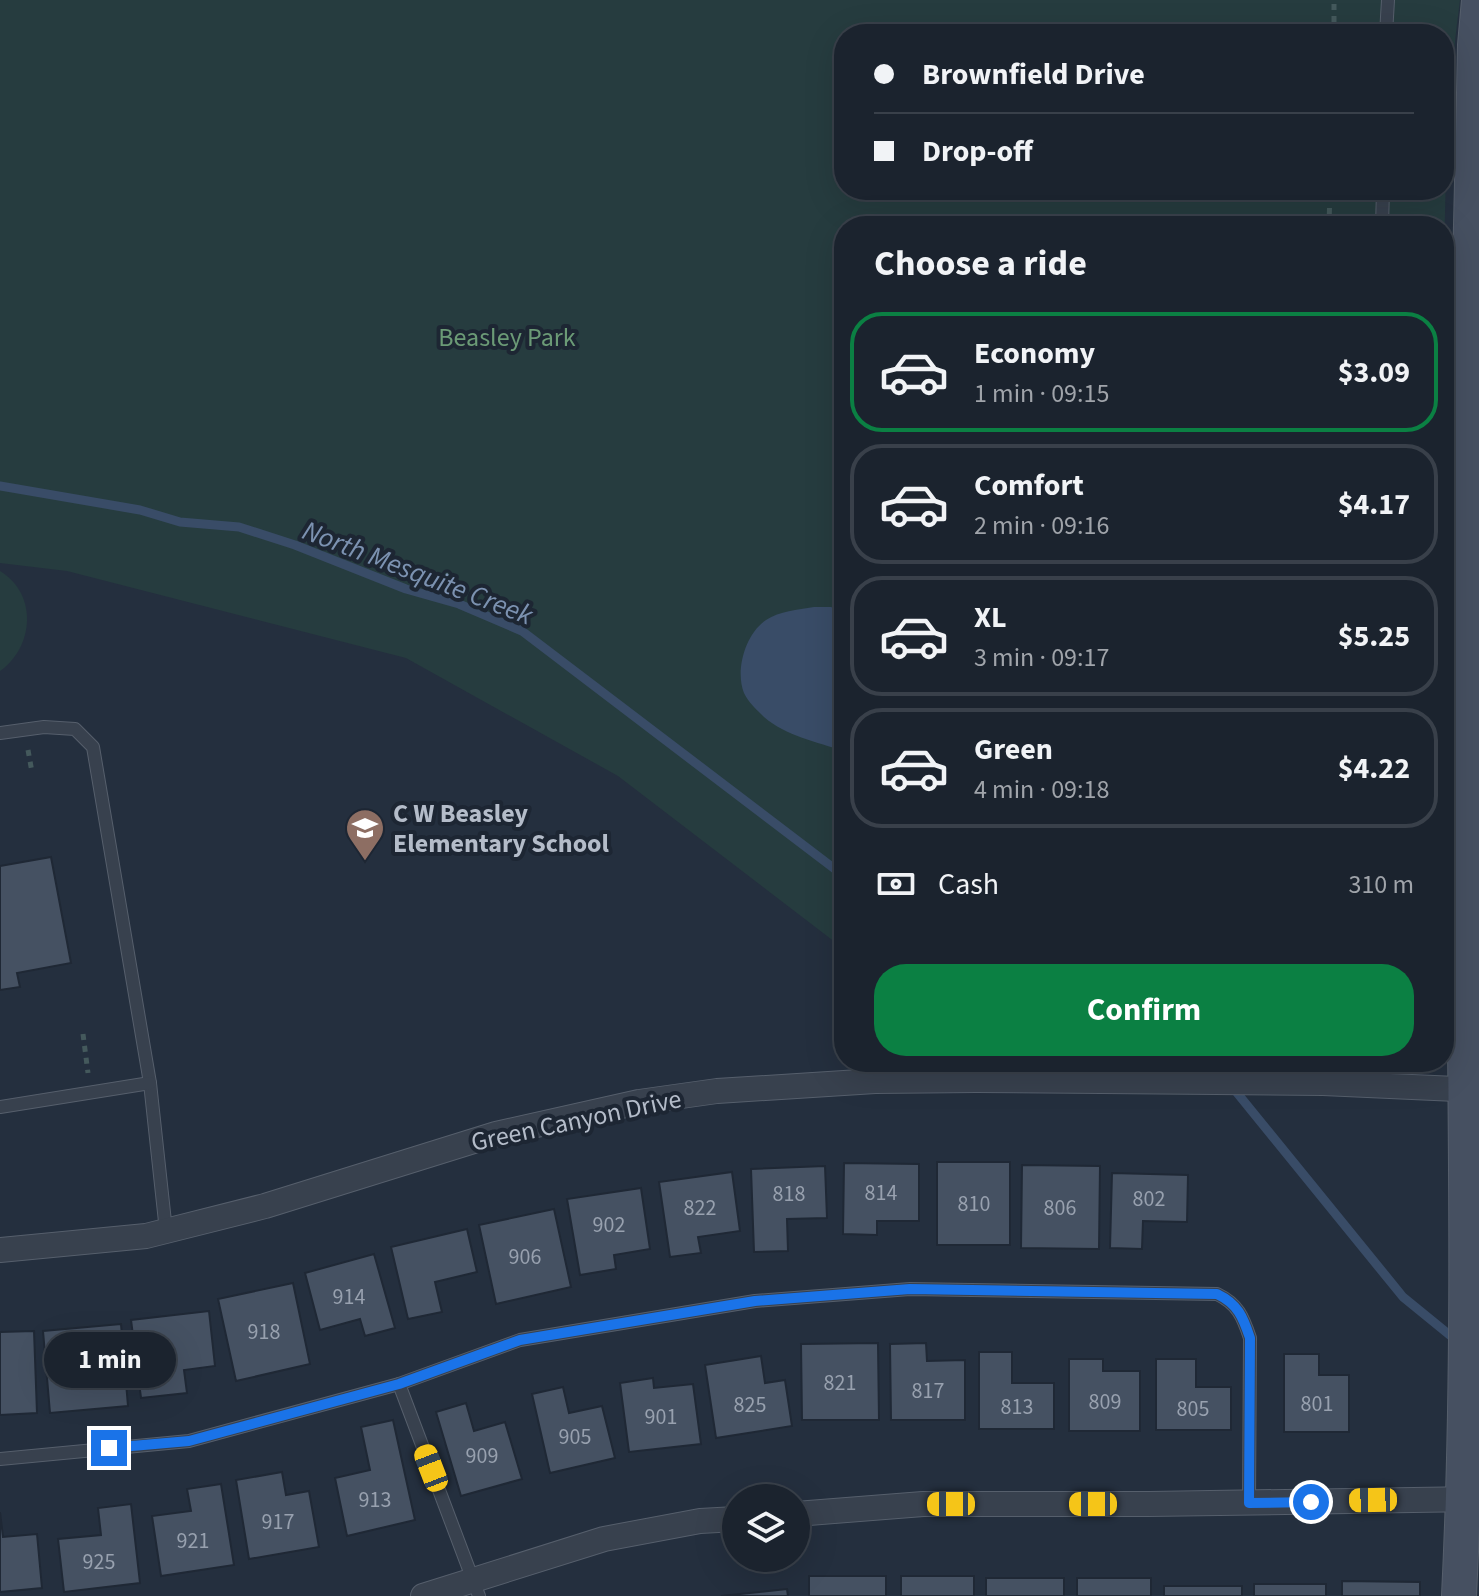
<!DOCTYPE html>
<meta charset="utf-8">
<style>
:root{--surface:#1b232e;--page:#282f3a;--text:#f1f3f6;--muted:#a0a4aa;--line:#39404a;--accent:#0b8043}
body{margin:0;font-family:"Source Sans 3",sans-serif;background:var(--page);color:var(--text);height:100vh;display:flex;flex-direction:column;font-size:30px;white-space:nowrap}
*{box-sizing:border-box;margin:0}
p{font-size:26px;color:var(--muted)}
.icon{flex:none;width:44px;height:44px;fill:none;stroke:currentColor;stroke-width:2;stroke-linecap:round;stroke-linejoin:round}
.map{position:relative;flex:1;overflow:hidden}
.details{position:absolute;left:834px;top:216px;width:620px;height:856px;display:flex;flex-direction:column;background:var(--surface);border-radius:32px;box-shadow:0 8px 32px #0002,0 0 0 2px var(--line)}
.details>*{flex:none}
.hud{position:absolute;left:834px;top:24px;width:620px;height:176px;border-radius:32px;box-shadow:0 8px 32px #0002,0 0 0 2px var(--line);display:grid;align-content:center;height:176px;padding:0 40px;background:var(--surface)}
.buttons{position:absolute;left:722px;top:1484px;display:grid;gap:16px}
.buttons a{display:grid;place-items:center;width:88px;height:88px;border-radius:50%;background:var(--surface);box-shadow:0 8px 32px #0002,0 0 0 2px var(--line);font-size:40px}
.end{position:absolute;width:36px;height:36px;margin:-18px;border:10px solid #1a73e8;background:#fff;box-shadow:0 0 0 4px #fff}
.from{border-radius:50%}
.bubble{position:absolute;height:56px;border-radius:28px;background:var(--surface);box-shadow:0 8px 32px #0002,0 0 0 2px var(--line);font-size:26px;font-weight:700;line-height:56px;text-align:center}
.car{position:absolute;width:24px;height:48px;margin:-24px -12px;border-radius:10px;box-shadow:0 0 6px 2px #0007;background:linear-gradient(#f5c518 24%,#345 0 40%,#f5c518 0 76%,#345 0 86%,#f5c518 0)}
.hud b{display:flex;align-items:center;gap:28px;height:76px;font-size:30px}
.hud b+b{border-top:2px solid var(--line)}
.hud i{width:20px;height:20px;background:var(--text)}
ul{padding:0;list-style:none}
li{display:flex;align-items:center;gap:24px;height:120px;margin:0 16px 12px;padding:0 24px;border:4px solid var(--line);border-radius:32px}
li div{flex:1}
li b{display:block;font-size:30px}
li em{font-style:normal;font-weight:700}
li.current{border-color:var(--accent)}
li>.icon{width:72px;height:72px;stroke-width:1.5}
h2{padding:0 40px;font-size:36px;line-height:96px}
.pay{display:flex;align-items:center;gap:20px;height:88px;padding:0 40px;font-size:30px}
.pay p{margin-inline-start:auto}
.primary-button{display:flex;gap:16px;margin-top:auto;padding:16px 40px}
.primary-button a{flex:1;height:92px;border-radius:32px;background:var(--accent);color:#fff;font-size:32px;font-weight:700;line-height:92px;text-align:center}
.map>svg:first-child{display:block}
</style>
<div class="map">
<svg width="1479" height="1596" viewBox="0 0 1479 1596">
<rect width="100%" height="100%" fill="#242f3e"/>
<g fill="#263c3f" fill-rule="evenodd">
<path d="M0 0H1460C1438 162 1446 328 1444 492V226H844V949L618 776 406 658 67 571 0 563ZM844 34H1444V190H844Z"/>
<path d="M0 571C38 594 34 647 0 671Z"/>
</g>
<path fill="#394c67" d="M814 607H831L844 613V751C817 742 786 736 764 717 757 710 748 702 744 693 735 671 745 634 766 620 780 611 797 610 814 607Z"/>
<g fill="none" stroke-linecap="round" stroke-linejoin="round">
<g stroke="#394c67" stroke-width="9">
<polyline points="0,486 140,510 180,522 239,527 295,545 406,589 459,604 522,631 844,876"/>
<polyline points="1212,1062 1403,1297 1457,1341"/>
</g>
</g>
<g fill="#455162" stroke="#1f2835" stroke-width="2">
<polygon points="51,857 71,963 17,973 20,987 0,990 0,866"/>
<rect x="937" y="1162" width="73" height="83"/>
<polygon points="844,1163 919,1164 919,1221 877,1221 877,1235 843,1234"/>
<polygon points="1022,1165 1100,1166 1099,1249 1021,1248"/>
<polygon points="825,1166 827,1218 787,1219 788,1251 754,1252 751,1169"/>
<polygon points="732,1172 740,1231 698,1237 701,1253 670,1257 659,1182"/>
<polygon points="1112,1173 1188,1175 1187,1222 1143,1221 1142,1249 1110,1248"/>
<polygon points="641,1188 650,1249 614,1255 616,1269 580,1275 567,1199"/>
<polygon points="554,1209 571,1287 496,1304 479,1225"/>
<polygon points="467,1229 477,1272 435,1282 442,1312 408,1319 391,1247"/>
<polygon points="374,1254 395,1328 365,1336 360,1319 320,1330 305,1273"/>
<polygon points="293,1283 310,1364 236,1381 218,1299"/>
<polygon points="209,1311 215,1366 184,1370 187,1393 141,1398 131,1320"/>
<polygon points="121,1324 128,1406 50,1413 43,1331"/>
<polygon points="34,1331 37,1413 0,1415 0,1332"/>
<polygon points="878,1343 879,1420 802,1420 801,1344"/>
<polygon points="926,1343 927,1361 965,1360 965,1420 891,1420 890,1344"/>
<polygon points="979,1352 1012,1352 1012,1383 1054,1383 1054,1429 979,1429"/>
<polygon points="1284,1354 1319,1354 1319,1375 1349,1375 1349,1432 1284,1432"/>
<polygon points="761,1356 765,1383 785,1380 792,1426 716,1438 705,1365"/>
<polygon points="1069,1359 1103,1359 1103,1371 1140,1371 1140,1431 1069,1431"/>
<polygon points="1156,1359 1196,1359 1196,1387 1231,1387 1231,1430 1156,1430"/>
<polygon points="653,1378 654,1388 693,1384 701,1444 629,1452 620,1383"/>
<polygon points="563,1387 569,1413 602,1406 615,1458 550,1473 532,1394"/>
<polygon points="466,1403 474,1431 505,1422 522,1479 461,1496 436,1412"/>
<polygon points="393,1420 415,1520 347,1536 335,1478 370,1470 361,1427"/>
<polygon points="282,1472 286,1495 309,1491 319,1547 249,1559 236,1480"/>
<polygon points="221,1484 234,1565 161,1576 152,1516 191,1511 187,1489"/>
<polygon points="131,1504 140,1583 64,1592 58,1539 101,1535 98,1508"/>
<polygon points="0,1512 3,1537 37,1534 42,1588 0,1592"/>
<rect x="809" y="1576" width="77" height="20"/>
<rect x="901" y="1576" width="73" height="20"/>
<rect x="986" y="1578" width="78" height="18"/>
<rect x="1077" y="1578" width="74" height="18"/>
<polygon points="1342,1581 1420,1582 1420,1596 1342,1596"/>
<rect x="1254" y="1584" width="72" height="12"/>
<rect x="1164" y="1586" width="78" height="10"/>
<polygon points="787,1589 788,1596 721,1596"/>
</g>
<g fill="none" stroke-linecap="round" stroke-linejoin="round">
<defs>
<g id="lane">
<polyline points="1386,34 1388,0"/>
<polyline points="1382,226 1383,190"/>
<polyline points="0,733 44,727 75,729 93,747 150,1083 166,1231"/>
<polyline points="0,1107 150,1083"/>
<polyline points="399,1384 479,1596"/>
<path d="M0 1459 189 1441 399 1384 520 1340 755 1301 910 1289 1217 1294C1238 1304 1243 1317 1250 1338L1249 1503"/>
</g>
<g id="street">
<polyline points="0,1250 146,1236 265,1206 496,1134 639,1102 717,1091 875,1081 976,1080 1323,1083 1479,1090"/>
<polyline points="796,1514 923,1504 1149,1504 1477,1499"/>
<polyline points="423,1596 604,1539 700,1521 736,1519"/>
</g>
<path id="secondary" d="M1459 1596C1472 1334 1464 1071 1463 809 1461 555 1470 300 1475 45L1479 0"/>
</defs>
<use href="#lane" stroke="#565f6c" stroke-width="14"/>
<use href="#street" stroke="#565f6c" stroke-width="26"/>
<use href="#secondary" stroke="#565f6c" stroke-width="36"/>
<g stroke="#44595c" stroke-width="5" stroke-dasharray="6 6" stroke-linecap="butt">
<polyline points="1334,34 1334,0"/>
<polyline points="1329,226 1330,190"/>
<polyline points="28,750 32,772"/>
<polyline points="83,1034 88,1073"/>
</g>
<use href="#lane" stroke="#38414e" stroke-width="12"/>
<use href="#street" stroke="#38414e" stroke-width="24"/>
<use href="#secondary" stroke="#465061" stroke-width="34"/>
</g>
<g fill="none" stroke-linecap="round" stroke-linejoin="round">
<path stroke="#1a73e8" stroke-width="10" d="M109 1448 189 1441 399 1384 520 1340 755 1301 910 1289 1217 1294C1238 1304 1243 1317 1250 1338L1249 1503 1311 1502"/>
</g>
<defs>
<symbol id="school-pin" viewBox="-11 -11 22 30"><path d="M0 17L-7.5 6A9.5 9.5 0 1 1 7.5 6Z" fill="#8d6e63" stroke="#1d2633"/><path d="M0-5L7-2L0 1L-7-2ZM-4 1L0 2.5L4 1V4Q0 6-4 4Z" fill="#fff"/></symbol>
</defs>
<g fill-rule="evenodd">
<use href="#school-pin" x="343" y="806" width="44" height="60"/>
</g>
<g text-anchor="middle" stroke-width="8" stroke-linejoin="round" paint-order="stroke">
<g font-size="22" fill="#98a1af">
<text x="881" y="1200">814</text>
<text x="789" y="1201">818</text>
<text x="1149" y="1206">802</text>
<text x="974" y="1211">810</text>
<text x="700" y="1215">822</text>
<text x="1060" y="1215">806</text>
<text x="609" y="1232">902</text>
<text x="525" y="1264">906</text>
<text x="349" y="1304">914</text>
<text x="264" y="1339">918</text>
<text x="840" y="1390">821</text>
<text x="928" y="1398">817</text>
<text x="1105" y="1409">809</text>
<text x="1317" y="1411">801</text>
<text x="750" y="1412">825</text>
<text x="1017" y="1414">813</text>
<text x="1193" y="1416">805</text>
<text x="661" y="1424">901</text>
<text x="575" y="1444">905</text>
<text x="482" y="1463">909</text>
<text x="375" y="1507">913</text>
<text x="278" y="1529">917</text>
<text x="193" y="1548">921</text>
<text x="99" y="1569">925</text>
</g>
<g font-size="26" fill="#6b9a76" stroke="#1d2633">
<text x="507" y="346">Beasley Park</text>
</g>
<g font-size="26" font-weight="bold" fill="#b4bcc9" stroke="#1d2633" text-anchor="start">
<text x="393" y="822">C W Beasley<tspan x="393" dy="30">Elementary School</tspan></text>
</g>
<g font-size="26" fill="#b4bcc9" stroke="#1d2633">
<text transform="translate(576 1120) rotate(-12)" y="9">Green Canyon Drive</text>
</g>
<g font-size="28" font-style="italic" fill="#7c92b1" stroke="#1d2633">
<text transform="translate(418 572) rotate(21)" y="10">North Mesquite Creek</text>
</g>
</g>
</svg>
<div class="buttons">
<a><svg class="icon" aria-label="layers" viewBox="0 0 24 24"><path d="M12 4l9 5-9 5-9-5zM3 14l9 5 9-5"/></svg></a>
</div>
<i class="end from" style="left:1311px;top:1502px"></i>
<i class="end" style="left:109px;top:1448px"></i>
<div class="bubble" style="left:44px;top:1332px;width:132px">1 min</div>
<i class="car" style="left:431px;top:1468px;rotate:339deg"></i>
<i class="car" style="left:1373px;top:1500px;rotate:269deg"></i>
<i class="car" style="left:951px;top:1504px;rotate:270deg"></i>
<i class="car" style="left:1093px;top:1504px;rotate:270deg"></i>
<div class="hud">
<b><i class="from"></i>Brownfield Drive</b>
<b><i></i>Drop-off</b>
</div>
<section class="details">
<h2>Choose a ride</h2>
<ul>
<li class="current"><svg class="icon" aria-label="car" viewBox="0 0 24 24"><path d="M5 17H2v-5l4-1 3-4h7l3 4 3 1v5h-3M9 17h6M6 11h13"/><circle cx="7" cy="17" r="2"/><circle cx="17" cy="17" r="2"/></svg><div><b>Economy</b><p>1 min · 09:15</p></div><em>$3.09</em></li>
<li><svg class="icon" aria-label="car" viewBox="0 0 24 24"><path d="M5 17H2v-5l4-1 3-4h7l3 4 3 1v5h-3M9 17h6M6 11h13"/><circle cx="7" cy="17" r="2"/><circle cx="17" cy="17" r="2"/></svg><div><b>Comfort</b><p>2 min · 09:16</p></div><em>$4.17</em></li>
<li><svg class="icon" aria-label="car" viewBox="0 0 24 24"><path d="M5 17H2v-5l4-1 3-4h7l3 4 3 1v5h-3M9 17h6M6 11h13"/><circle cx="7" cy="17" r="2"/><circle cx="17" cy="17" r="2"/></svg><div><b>XL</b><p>3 min · 09:17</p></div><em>$5.25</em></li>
<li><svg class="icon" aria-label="car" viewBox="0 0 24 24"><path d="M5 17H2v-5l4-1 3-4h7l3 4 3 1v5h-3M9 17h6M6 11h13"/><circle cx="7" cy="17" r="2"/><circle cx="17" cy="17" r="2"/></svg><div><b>Green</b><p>4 min · 09:18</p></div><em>$4.22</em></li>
</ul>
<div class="pay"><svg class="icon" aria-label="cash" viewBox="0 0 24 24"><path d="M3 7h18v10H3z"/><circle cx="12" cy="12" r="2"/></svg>Cash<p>310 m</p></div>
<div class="primary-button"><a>Confirm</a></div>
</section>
</div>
